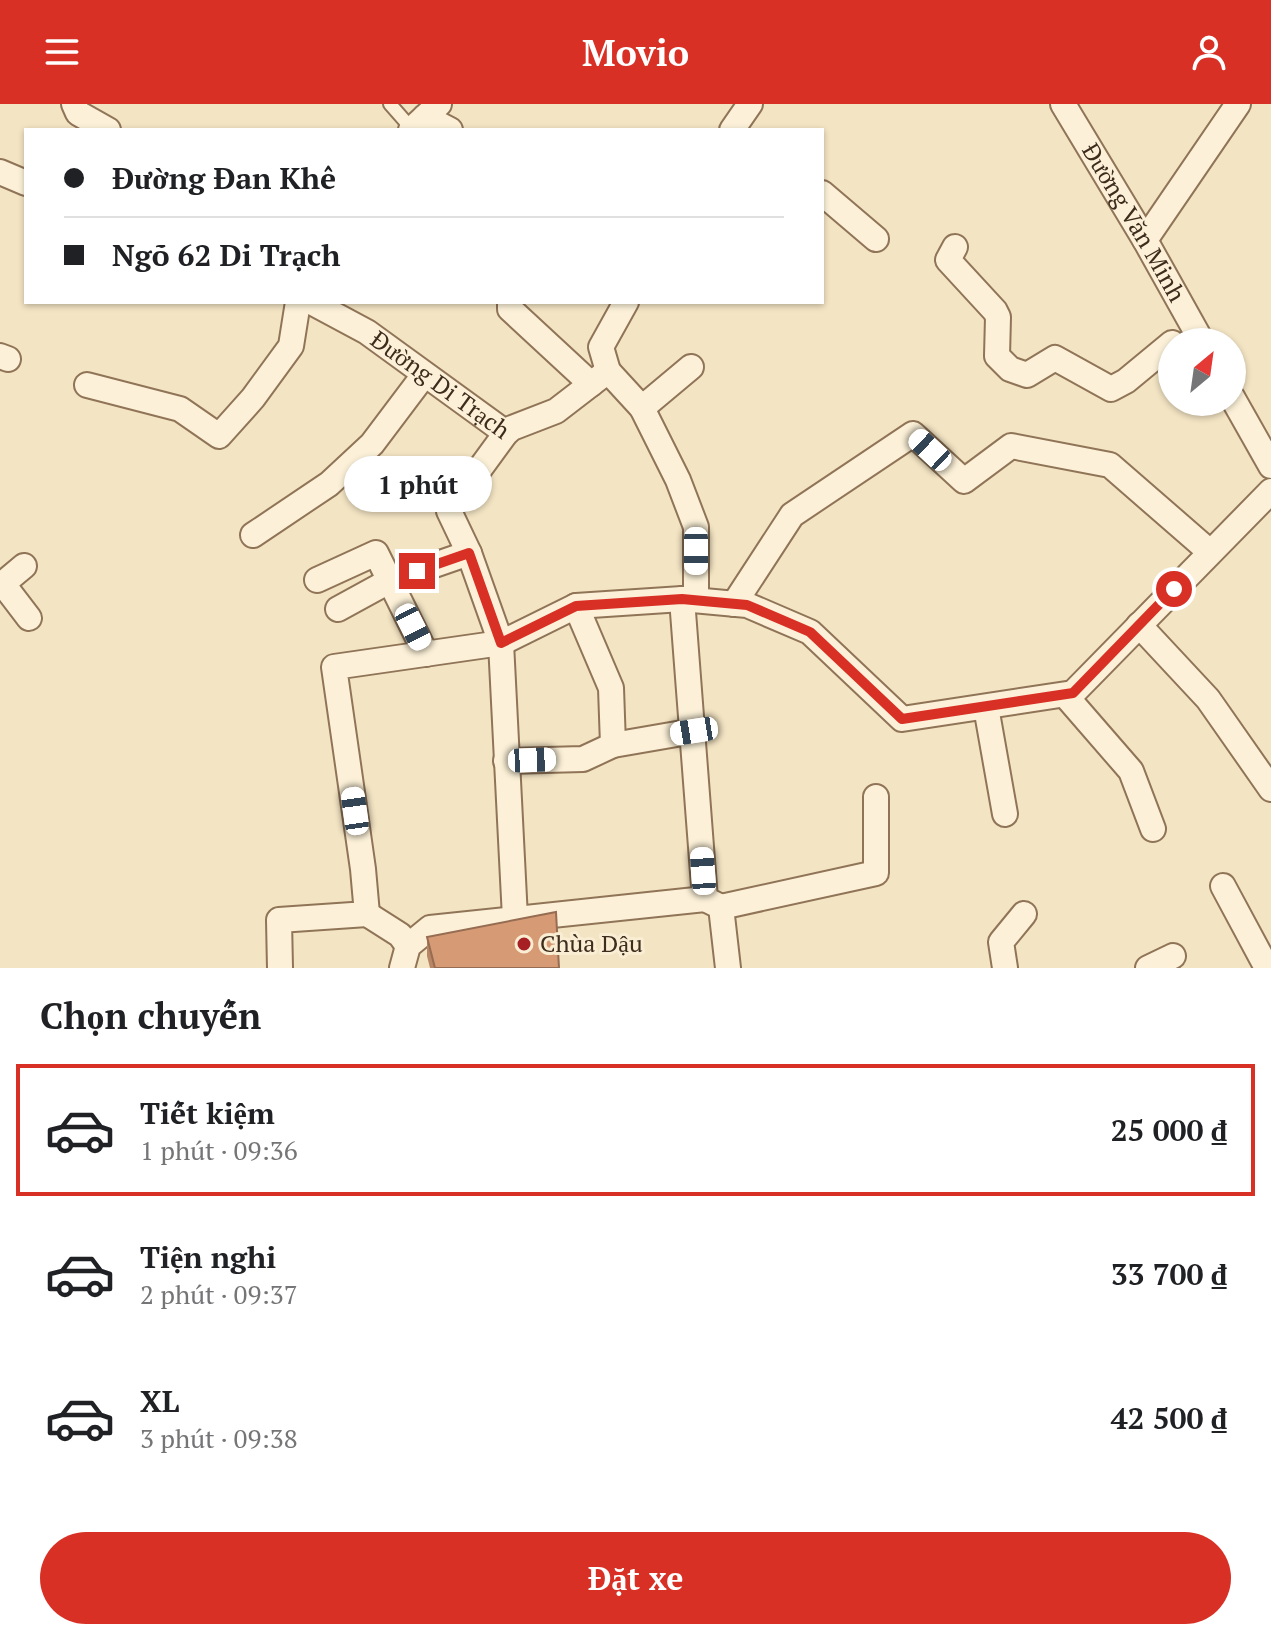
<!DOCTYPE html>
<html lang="vi">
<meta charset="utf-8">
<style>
:root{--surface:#fff;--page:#f2f2f2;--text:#202124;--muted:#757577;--line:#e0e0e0;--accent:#d93025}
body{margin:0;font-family:"PT Serif",serif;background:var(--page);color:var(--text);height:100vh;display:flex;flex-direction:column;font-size:30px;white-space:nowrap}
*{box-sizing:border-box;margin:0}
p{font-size:26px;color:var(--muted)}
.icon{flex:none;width:44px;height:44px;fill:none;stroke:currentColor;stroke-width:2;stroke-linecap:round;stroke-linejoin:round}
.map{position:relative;height:864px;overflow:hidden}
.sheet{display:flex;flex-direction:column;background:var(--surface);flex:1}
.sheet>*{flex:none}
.top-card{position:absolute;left:24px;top:24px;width:800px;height:176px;border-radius:0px;box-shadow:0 2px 6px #0004;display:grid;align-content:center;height:176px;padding:0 40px;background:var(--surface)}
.needle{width:52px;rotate:29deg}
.fabs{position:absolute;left:1158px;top:224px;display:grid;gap:16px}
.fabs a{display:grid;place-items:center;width:88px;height:88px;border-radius:50%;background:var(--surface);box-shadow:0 2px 6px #0004;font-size:40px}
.end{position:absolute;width:36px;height:36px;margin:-18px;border:10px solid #d93025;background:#fff;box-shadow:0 0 0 4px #fff}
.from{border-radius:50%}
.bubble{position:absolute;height:56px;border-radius:28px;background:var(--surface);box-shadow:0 2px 6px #0004;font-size:26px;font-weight:600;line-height:56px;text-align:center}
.car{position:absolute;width:24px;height:48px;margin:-24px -12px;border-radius:10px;box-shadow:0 0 6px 2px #0007;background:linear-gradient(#fff 24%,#345 0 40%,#fff 0 76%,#345 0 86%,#fff 0)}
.top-card b{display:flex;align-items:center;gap:28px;height:76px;font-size:30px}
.top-card b+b{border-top:2px solid var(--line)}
.top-card i{width:20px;height:20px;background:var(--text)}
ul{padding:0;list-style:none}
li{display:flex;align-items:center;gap:24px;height:132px;margin:0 16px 12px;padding:0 24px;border:4px solid transparent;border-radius:0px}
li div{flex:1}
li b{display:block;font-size:30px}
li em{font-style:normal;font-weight:600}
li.on{border-color:var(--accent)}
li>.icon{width:72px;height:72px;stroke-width:1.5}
h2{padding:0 40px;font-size:36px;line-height:96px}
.button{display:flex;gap:16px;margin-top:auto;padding:16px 40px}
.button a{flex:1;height:92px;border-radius:48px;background:var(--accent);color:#fff;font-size:32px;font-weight:600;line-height:92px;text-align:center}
header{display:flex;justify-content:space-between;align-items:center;height:104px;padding:0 40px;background:var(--accent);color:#fff;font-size:36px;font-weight:600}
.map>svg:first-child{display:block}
</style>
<header><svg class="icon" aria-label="menu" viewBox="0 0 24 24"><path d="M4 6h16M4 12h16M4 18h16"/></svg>Movio<svg class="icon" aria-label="person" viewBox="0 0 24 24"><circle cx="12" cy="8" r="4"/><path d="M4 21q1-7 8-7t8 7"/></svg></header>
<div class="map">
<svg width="1271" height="864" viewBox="0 0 1271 864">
<rect width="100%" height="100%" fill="#f3e4c3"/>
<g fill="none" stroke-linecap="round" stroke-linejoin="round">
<defs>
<polyline id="lane" points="390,0 412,25"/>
<g id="street">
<polyline points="74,0 78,9 108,26"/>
<path id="s1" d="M1063 0 1145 136 1202 238"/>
<polyline points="425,13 450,26"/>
<polyline points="411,26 439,0"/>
<polyline points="732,26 750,0"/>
<polyline points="0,68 26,79"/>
<polyline points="822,89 876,135"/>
<polyline points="1145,136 1238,0"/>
<polyline points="955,143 948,156 995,207 998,213 997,252 1010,265 1027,271 1055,254 1111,285 1126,277 1172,239"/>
<path id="s2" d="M311 198 367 228 506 329"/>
<polyline points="510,198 510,205 591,280"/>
<polyline points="0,252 8,255"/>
<polyline points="608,267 601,243 626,198"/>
<polyline points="87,281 180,305 219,332 253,294 291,242 298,198"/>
<polyline points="1232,293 1271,362"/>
<polyline points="642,304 691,263"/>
<polyline points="253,431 329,380 372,340 424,271"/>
<polyline points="317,476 376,449 426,550"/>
<polyline points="3,480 29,514"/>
<polyline points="0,482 24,462"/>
<polyline points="682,495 705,795 721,803 728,864"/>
<polyline points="734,500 792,411 913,330 964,377 1011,342 1110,361 1210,448"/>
<polyline points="338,505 391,476 469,449"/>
<polyline points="1139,521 1208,595 1271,685"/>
<polyline points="1065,591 1131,667 1153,725"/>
<polyline points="986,603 1005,710"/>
<polyline points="613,641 694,627"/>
<polyline points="506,657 583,655 613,641 611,584 576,502"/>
<polyline points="1223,782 1267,864"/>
<polyline points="721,803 876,769 876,693"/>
<polyline points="367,810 400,831 408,842"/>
<polyline points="515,814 501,539 469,449 449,407 506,329 512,324 556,307 608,267 642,304 678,376 696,423 696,496"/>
<polyline points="280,864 279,816 367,810 363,765 334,563 501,539 576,502 682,495 747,501 810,528 902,615 1073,589 1271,387"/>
<polyline points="402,864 408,842 430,824 705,795"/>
<polyline points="1005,864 1001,838 1024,810"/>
<polyline points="1148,864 1173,852"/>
</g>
</defs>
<use href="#lane" stroke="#907457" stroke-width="16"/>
<use href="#street" stroke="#907457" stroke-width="28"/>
<use href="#lane" stroke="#fcf1d8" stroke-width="12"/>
<use href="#street" stroke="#fcf1d8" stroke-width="24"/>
</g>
<polygon fill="#b88565" points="427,833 559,864 430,864 427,852"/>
<polygon fill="#d69b75" stroke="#966c52" stroke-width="2" points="556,808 559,864 435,864 427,833"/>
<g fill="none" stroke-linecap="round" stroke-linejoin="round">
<polyline stroke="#d93025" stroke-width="10" points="417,467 469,449 501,539 576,502 682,495 747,501 810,528 902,615 1073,589 1174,485"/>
</g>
<circle fill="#a72024" stroke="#f9eed4" stroke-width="3" cx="524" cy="840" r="8"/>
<g text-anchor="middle" stroke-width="6" stroke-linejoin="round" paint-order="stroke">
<g font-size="24" fill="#3e2c1d" stroke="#f9eed4">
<text dy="8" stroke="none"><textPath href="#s1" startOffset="138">Đường Văn Minh</textPath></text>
<text dy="8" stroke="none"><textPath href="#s2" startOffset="154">Đường Di Trạch</textPath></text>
</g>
<g font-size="24" fill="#3e2c1d" stroke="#f9eed4" text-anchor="start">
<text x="540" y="848">Chùa Dậu</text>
</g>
</g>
</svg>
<div class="fabs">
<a><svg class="needle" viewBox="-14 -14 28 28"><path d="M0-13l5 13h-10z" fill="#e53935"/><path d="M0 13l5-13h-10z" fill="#757577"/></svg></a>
</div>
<i class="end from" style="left:1174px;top:485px"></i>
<i class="end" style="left:417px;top:467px"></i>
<div class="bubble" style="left:344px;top:352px;width:148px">1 phút</div>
<i class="car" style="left:930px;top:346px;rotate:313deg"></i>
<i class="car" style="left:696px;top:447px;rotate:180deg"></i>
<i class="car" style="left:413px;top:523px;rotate:153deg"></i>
<i class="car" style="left:694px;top:627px;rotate:261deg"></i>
<i class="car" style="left:532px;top:656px;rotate:88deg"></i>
<i class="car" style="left:355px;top:707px;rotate:352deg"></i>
<i class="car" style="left:703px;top:767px;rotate:356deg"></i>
<div class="top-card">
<b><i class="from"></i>Đường Đan Khê</b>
<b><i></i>Ngõ 62 Di Trạch</b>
</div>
</div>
<section class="sheet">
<h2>Chọn chuyến</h2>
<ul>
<li class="on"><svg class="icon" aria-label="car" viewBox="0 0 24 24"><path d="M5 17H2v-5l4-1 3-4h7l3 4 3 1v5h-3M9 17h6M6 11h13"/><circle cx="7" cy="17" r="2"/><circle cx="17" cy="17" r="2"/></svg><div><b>Tiết kiệm</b><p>1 phút · 09:36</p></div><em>25 000 ₫</em></li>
<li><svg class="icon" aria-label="car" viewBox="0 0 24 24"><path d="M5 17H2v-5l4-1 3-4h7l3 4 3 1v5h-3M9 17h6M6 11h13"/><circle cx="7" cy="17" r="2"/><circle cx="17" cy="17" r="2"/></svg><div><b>Tiện nghi</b><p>2 phút · 09:37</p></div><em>33 700 ₫</em></li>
<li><svg class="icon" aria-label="car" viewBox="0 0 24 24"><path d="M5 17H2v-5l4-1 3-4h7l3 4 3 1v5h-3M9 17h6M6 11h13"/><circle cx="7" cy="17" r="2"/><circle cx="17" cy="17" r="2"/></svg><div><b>XL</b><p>3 phút · 09:38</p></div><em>42 500 ₫</em></li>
</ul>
<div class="button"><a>Đặt xe</a></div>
</section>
